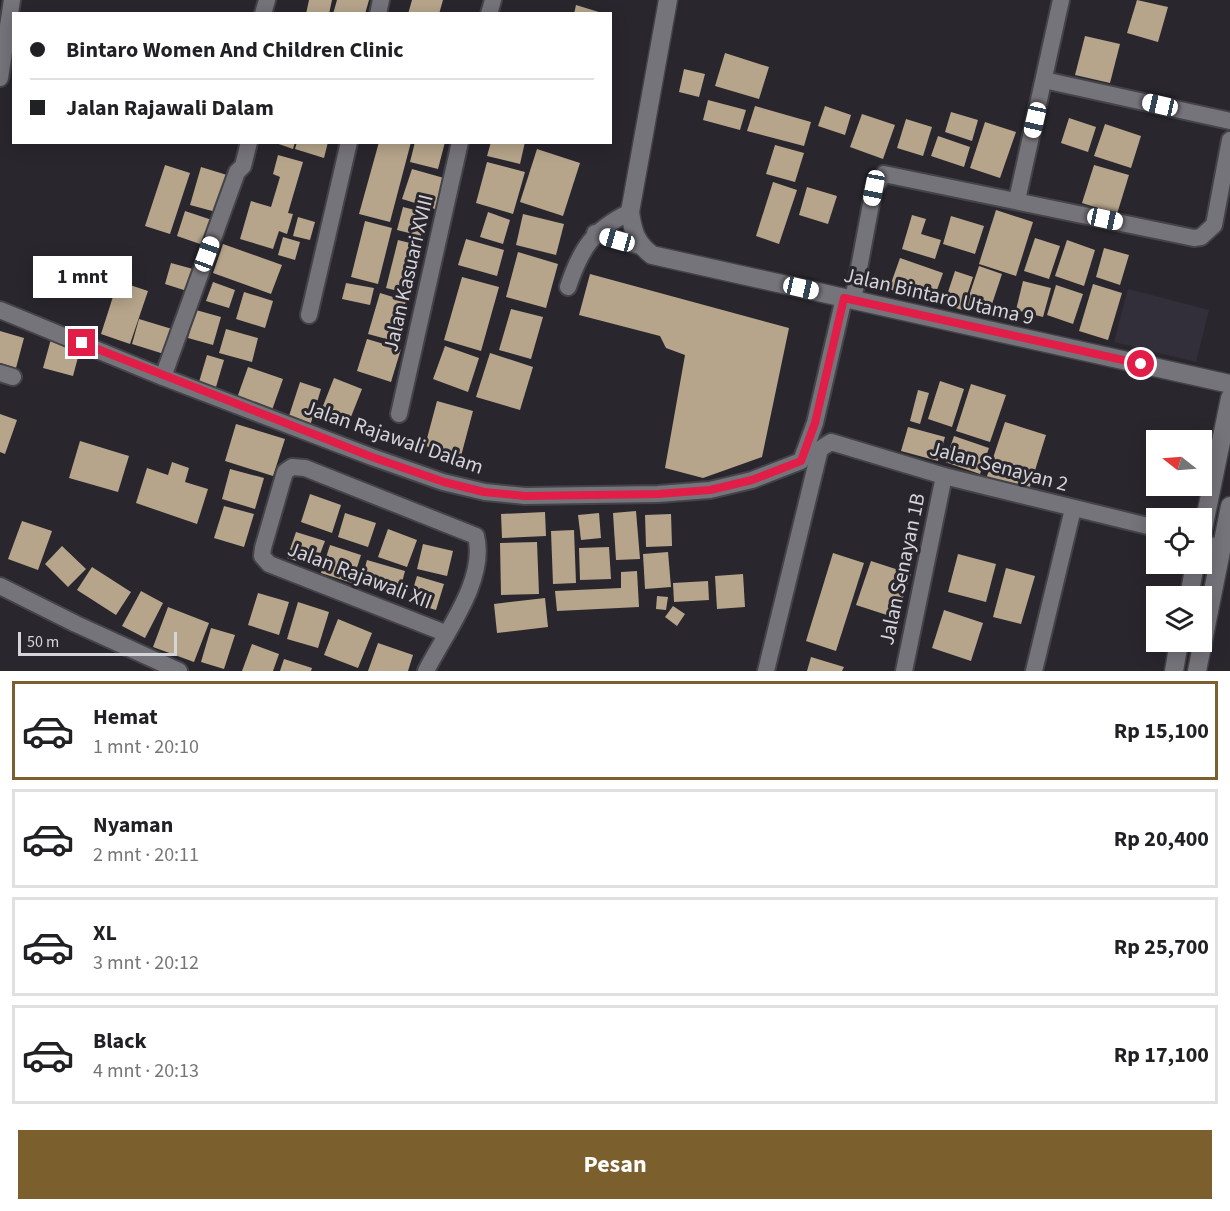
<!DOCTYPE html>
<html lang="id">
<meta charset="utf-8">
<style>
:root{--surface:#fff;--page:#f6f6f6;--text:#202124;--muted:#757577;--line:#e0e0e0;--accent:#7b5f2d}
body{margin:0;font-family:"Source Sans 3",sans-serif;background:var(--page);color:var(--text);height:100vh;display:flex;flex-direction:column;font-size:22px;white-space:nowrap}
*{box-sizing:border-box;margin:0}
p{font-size:20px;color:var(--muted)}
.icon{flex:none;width:33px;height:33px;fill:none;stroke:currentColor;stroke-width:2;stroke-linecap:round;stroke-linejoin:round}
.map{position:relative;height:671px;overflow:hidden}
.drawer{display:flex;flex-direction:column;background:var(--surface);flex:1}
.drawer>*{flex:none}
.hud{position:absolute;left:12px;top:12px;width:600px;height:132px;border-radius:0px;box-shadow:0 3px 15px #0003;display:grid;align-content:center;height:132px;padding:0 18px;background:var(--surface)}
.needle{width:39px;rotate:287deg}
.buttons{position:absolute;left:1146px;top:430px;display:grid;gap:12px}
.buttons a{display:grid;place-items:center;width:66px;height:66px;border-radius:0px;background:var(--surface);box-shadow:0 3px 15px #0003;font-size:30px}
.scale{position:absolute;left:18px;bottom:15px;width:159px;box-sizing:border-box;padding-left:6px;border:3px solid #d5d4d8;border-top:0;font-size:16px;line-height:21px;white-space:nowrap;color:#d5d4d8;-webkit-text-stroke:4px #29272d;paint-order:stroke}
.end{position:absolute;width:27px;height:27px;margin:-14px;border:8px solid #e11d48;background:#fff;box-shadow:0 0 0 3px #fff}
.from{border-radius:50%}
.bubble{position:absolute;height:42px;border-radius:0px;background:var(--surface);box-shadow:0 3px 15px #0003;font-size:20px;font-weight:700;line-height:42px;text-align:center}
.car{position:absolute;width:18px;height:36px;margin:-18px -9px;border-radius:8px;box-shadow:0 0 4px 2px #0007;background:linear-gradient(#fff 24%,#345 0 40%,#fff 0 76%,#345 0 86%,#fff 0)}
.hud b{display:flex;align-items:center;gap:21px;height:57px;font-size:22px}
.hud b+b{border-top:2px solid var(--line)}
.hud i{width:15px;height:15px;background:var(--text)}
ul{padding:10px 0 0;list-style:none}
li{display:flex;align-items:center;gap:18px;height:99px;margin:0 12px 9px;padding:0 6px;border:3px solid var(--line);border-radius:0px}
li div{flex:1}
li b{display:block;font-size:22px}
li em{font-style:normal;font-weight:700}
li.selected{border-color:var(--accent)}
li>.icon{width:54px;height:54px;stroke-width:1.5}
.button{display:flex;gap:12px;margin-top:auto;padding:12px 18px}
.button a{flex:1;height:69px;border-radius:0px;background:var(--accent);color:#fff;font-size:24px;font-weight:700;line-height:69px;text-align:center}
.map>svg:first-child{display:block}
</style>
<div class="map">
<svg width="1230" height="671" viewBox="0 0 1230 671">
<rect width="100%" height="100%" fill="#29272d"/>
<polygon fill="#322f3a" points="1128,289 1209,310 1196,362 1114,342"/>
<g fill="#b6a58b">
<polygon points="309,0 332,0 329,14 306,14"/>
<polygon points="337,0 369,0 365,14 333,14"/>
<polygon points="412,0 443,0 439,14 408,14"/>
<polygon points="1137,0 1168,7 1158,42 1127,33"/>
<polygon points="576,5 602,13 602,14 574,14"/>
<polygon points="1085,36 1120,44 1110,83 1075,75"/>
<polygon points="725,53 769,67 759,99 715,86"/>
<polygon points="684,69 705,74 699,97 679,92"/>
<polygon points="708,100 746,110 740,130 703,120"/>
<polygon points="755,106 811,122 804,146 747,131"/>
<polygon points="825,106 851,115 845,135 818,126"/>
<polygon points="951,112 978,120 972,141 945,132"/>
<polygon points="862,114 895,125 883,159 850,147"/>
<polygon points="1069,118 1096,127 1088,152 1061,143"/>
<polygon points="906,119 932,127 923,156 897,148"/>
<polygon points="985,122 1016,132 1000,178 970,168"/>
<polygon points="1105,124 1141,136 1131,168 1094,156"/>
<polygon points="938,136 970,147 964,167 931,156"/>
<polygon points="273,142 295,142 293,149"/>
<polygon points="297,142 328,142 324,158 295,149"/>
<polygon points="379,142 411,142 390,222 359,214"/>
<polygon points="415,142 445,142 438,169 410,162"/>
<polygon points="491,142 525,142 520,164 487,156"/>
<polygon points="775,145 804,153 795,182 766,174"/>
<polygon points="537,149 580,163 563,216 520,202"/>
<polygon points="278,155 303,162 288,213 293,214 287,234 279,231 273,249 240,239 251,201 271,207 280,177 273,174"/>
<polygon points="487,162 525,172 513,214 476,203"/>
<polygon points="165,165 190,173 170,234 145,226"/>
<polygon points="1094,165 1129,175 1117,214 1082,203"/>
<polygon points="201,167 227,175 216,212 190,205"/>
<polygon points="412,169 444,178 435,209 402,199"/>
<polygon points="773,182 797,190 779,244 756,236"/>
<polygon points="807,187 837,196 828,224 799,215"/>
<polygon points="403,207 427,213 421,236 397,230"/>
<polygon points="996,210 1033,222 1016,276 979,264"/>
<polygon points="185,211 212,220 203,245 177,236"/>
<polygon points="488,212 510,220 503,244 480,237"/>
<polygon points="523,214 564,224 556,255 516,245"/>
<polygon points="912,215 926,219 921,234 941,240 935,259 902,249"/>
<polygon points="951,216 984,226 975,254 943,244"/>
<polygon points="298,217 315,222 310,240 293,236"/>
<polygon points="365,221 392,228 378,284 351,277"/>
<polygon points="283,237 300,242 295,260 278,255"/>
<polygon points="1035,238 1060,246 1049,279 1024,271"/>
<polygon points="466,239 504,250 497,276 458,265"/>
<polygon points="398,240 418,245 406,293 386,288"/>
<polygon points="1067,240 1095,250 1084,286 1055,276"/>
<polygon points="223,244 282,265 271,294 213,273"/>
<polygon points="1104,248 1129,255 1120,285 1096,277"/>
<polygon points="518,252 558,264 546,308 506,297"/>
<polygon points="900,258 943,273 932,304 889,289"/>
<polygon points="171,263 193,269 187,291 165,284"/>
<polygon points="979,266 1002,274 988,316 965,308"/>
<polygon points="955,271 973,277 962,310 944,304"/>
<polygon points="590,274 789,328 762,457 703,478 665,468 685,355 666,348 660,336 579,315"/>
<polygon points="462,277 499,287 481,351 444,340"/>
<polygon points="118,281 148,291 130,344 101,334"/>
<polygon points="1023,281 1051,288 1043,317 1016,310"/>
<polygon points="213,282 235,290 229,308 206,301"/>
<polygon points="346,283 374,288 370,305 342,299"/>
<polygon points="1093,284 1122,293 1108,340 1079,331"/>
<polygon points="1056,285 1083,294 1073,324 1047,315"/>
<polygon points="244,292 273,301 265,328 236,319"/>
<polygon points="380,293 406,301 394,341 368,334"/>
<polygon points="511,309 543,317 531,359 499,350"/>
<polygon points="196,310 221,317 213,345 188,338"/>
<polygon points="139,319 172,329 164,354 132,344"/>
<polygon points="226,329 258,338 252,362 219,353"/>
<polygon points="0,331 24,338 16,368 0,363"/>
<polygon points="51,339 81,346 73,376 43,368"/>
<polygon points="367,339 401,349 391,382 357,371"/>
<polygon points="445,346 479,358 468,392 433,379"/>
<polygon points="490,353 533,367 520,410 476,397"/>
<polygon points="207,355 224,360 216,387 199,382"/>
<polygon points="248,367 283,379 272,410 237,398"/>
<polygon points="334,378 362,389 347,427 319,416"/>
<polygon points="940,381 964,389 952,427 928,419"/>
<polygon points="300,382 321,389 310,426 288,419"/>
<polygon points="971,384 1006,395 990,442 956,431"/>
<polygon points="918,390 929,393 920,424 910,421"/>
<polygon points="437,401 473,411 461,456 425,446"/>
<polygon points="0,414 17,420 5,454 0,452"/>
<polygon points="1005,422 1046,435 1028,493 986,479"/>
<polygon points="236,424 285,439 273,476 225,461"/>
<polygon points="908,427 945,437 938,461 901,451"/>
<polygon points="954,436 989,448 980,474 945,462"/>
<polygon points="80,441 129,456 118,492 69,478"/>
<polygon points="172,462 189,468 185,482 208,489 197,524 136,503 147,468 168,475"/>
<polygon points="230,469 264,478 255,509 222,499"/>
<polygon points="310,494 341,505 332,533 301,522"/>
<polygon points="224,506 254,514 244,547 214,538"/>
<polygon points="636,511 640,559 616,560 613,513"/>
<polygon points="545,512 546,536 502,538 501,514"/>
<polygon points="345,513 376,523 368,547 338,537"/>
<polygon points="599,513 601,538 581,540 578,515"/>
<polygon points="671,514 672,546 646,547 645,515"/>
<polygon points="22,521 52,531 38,570 8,559"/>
<polygon points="388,529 417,540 407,567 378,557"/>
<polygon points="574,530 576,583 553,584 551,531"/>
<polygon points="296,532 325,541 315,567 287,558"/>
<polygon points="537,542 539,594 501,595 500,543"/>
<polygon points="423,544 453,551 447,576 417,569"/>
<polygon points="330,545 361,555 352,583 321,573"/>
<polygon points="62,546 86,569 68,587 45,564"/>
<polygon points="609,547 611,579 580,580 579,548"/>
<polygon points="668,552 671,587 645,589 643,554"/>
<polygon points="833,553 864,563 836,651 806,641"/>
<polygon points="958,554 996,564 986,602 948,592"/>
<polygon points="367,560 405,571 399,594 361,583"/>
<polygon points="871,561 911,574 896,618 856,605"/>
<polygon points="92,567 131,592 116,615 77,590"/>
<polygon points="1006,568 1035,576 1021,624 993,617"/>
<polygon points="637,571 639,607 557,611 555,591 621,588 621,572"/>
<polygon points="743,574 745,607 717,609 715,576"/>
<polygon points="417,576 444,584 436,610 409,602"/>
<polygon points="708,581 709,600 674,602 673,583"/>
<polygon points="141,591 163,603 145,638 122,626"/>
<polygon points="258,593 289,602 279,635 248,625"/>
<polygon points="657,596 668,597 666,610 656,609"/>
<polygon points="545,598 548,627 497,633 494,604"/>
<polygon points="298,602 329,612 318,648 287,639"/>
<polygon points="673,606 685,614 677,626 665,617"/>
<polygon points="168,607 209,623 194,662 153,647"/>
<polygon points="944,610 983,623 971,661 932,648"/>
<polygon points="338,619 372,633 358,668 324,655"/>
<polygon points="211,628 235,635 224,669 201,662"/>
<polygon points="378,643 413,655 408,671 368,671"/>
<polygon points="252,644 279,654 273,671 242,671"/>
<polygon points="811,657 844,667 842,671 807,671"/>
<polygon points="284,659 312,668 311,671 280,671"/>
</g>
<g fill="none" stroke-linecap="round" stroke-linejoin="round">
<defs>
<g id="minor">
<polyline points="263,14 267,0"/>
<polyline points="378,14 381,0"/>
<polyline points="489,14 493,0"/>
<polyline points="0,78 12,0"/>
<polyline points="1044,80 1230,121"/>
<polyline points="1017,200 1061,0"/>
<polyline points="595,233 640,246"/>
<path d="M568 287C581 248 593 230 630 212"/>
<polyline points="853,300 874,188 884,174 1194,238 1201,237 1214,225 1230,140"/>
<polyline points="0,310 163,377 372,457 443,482 485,492 525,496 658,494 710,490 752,480 801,461 815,423 844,298"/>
<polyline points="309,315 349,142"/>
<polyline points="0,373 13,377"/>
<polyline points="163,377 237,172 243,166 249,142"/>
<polyline points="399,414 460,142"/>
<polyline points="1202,543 1221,548"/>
<polyline points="0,586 76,624 179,671"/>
<path d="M426 671C445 633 487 580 476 536L305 468 292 467 285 472 263 548 262 556 269 564 445 633"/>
<polyline points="766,671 820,449 831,442 944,476 1156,528"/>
<polyline points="904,671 944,476"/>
<polyline points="1034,671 1073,509"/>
</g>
<g id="tertiary">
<path d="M668 0 630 212C633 232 636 243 652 255L1230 384"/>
<polyline points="1202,534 1230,398"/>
<polyline points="1189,597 1195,564"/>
<polyline points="1174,671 1179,642"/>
<polyline points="1197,671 1230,506"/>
</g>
</defs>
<use href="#minor" stroke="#444348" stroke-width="20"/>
<use href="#tertiary" stroke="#444348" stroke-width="21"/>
<use href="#minor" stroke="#76747b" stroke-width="16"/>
<use href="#tertiary" stroke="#76747b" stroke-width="18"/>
</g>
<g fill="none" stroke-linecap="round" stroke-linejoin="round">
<polyline stroke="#e11d48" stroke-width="8" points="82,343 372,457 444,482 484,492 525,496 658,494 710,490 752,480 801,461 815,423 844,298 1141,364"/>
</g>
<g text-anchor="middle" stroke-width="6" stroke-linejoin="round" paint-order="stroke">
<g font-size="21" fill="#d5d4d8" stroke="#29272d">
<text transform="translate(408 273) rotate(-77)" y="7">Jalan Kasuari XVIII</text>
<text transform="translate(939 296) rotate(13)" y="7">Jalan Bintaro Utama 9</text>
<text transform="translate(394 437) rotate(19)" y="7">Jalan Rajawali Dalam</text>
<text transform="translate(999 466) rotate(15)" y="7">Jalan Senayan 2</text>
<text transform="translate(902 569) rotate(-78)" y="7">Jalan Senayan 1B</text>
<text transform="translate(360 575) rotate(21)" y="7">Jalan Rajawali XII</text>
</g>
</g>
</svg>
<div class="buttons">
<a><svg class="needle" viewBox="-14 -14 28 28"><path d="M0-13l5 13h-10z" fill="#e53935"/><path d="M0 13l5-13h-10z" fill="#757577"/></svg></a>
<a><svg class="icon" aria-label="locate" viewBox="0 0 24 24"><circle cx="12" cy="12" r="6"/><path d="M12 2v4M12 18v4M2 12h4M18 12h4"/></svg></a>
<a><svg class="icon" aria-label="layers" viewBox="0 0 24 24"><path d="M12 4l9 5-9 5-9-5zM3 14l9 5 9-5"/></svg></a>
</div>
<div class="scale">50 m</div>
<i class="end from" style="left:1141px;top:364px"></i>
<i class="end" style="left:82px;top:343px"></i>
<div class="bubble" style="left:33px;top:256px;width:99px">1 mnt</div>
<i class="car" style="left:1160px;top:105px;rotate:283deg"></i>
<i class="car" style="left:1035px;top:120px;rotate:193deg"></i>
<i class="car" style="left:874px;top:188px;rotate:191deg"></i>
<i class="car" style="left:1105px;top:219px;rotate:102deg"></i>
<i class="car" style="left:617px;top:240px;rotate:286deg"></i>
<i class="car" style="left:207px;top:254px;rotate:20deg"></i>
<i class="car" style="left:801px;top:288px;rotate:103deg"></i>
<div class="hud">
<b><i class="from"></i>Bintaro Women And Children Clinic</b>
<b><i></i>Jalan Rajawali Dalam</b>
</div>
</div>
<section class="drawer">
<ul>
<li class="selected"><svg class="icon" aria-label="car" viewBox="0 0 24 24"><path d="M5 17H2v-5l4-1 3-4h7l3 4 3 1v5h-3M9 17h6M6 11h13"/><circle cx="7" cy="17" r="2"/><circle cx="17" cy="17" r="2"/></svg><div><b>Hemat</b><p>1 mnt · 20:10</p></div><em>Rp 15,100</em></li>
<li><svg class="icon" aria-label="car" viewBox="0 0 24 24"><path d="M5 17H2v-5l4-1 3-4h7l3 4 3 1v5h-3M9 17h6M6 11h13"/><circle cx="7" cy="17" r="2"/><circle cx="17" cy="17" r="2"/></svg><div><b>Nyaman</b><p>2 mnt · 20:11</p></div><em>Rp 20,400</em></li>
<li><svg class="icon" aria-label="car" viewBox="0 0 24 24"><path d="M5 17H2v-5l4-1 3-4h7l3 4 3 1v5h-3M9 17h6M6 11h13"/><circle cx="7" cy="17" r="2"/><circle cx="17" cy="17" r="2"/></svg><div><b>XL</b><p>3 mnt · 20:12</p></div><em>Rp 25,700</em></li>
<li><svg class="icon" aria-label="car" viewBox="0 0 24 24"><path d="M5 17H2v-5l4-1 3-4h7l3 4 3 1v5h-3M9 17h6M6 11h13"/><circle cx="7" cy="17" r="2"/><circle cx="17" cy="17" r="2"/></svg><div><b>Black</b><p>4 mnt · 20:13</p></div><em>Rp 17,100</em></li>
</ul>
<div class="button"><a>Pesan</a></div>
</section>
